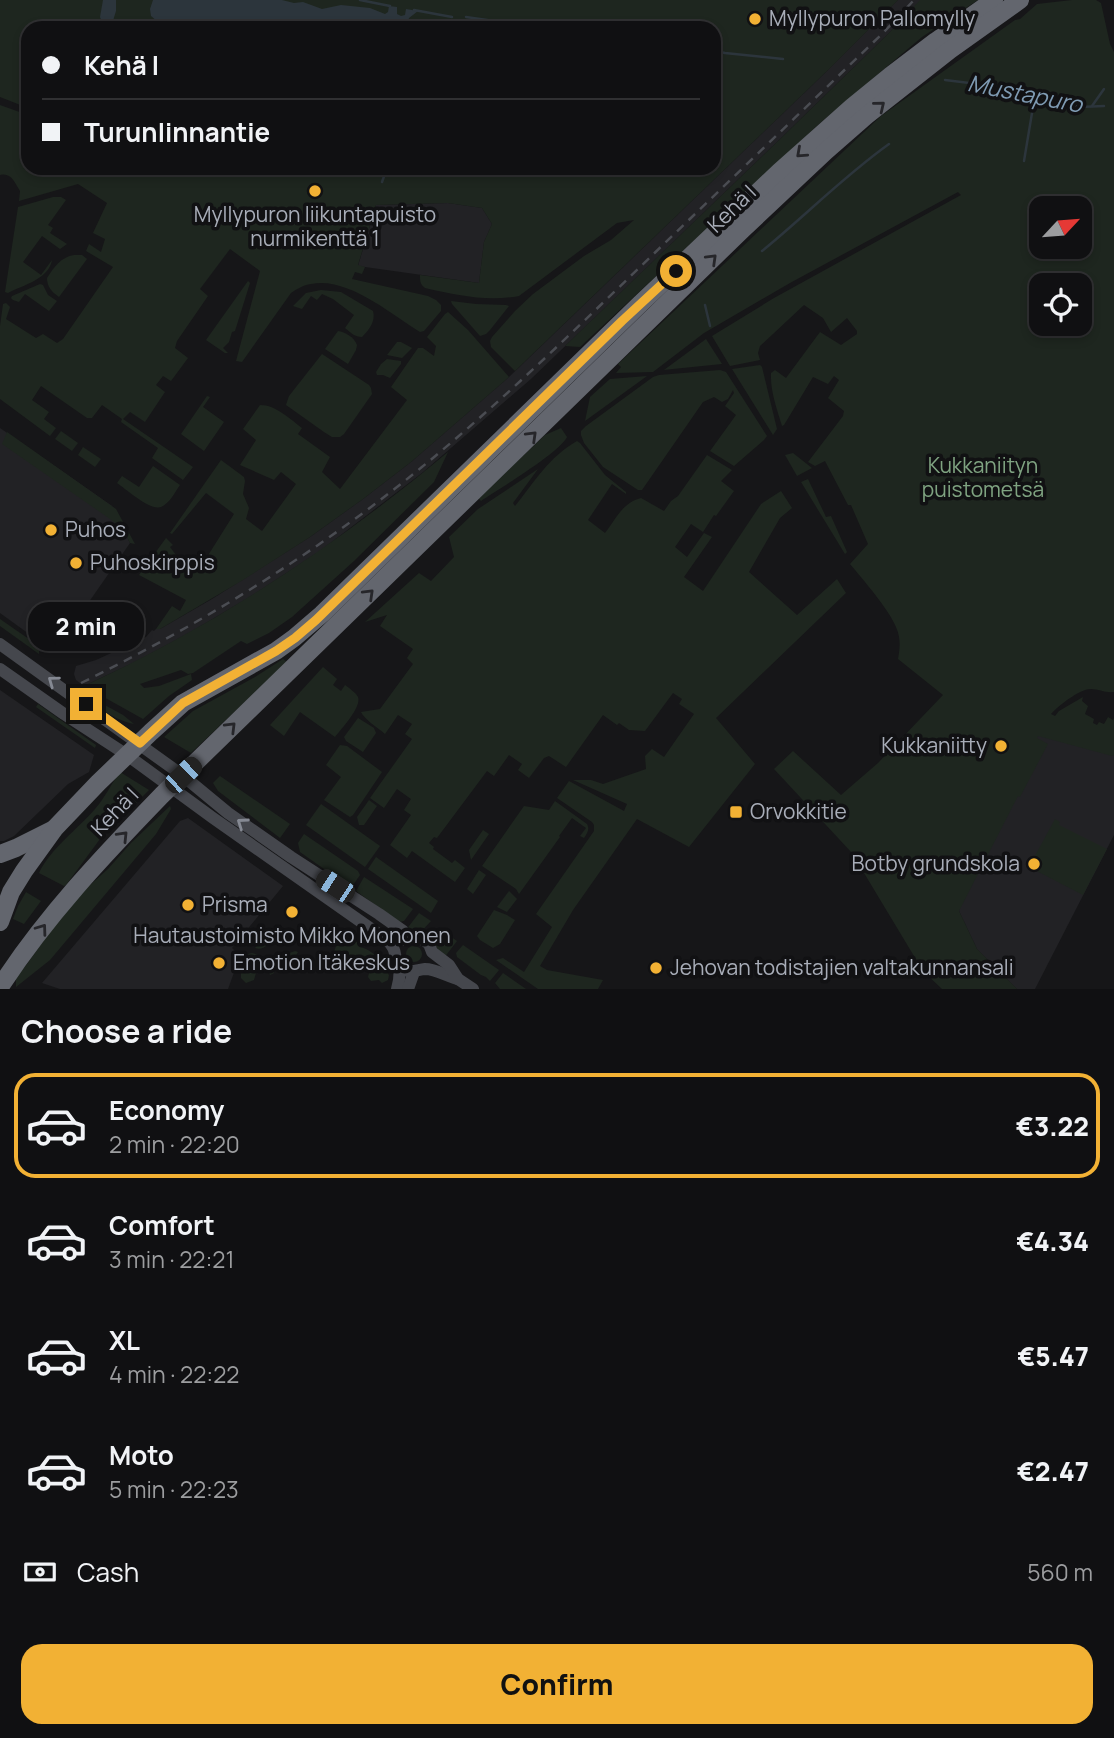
<!DOCTYPE html>
<meta charset="utf-8">
<style>
:root{--surface:#101012;--page:#19191b;--text:#f1f3f6;--muted:#9c9d9f;--line:#303032;--accent:#f2b134}
body{margin:0;font-family:Manrope,sans-serif;background:var(--page);color:var(--text);height:100vh;display:flex;flex-direction:column;font-size:26px;white-space:nowrap}
*{box-sizing:border-box;margin:0}
p{font-size:23px;color:var(--muted)}
.icon{flex:none;width:38px;height:38px;fill:none;stroke:currentColor;stroke-width:2;stroke-linecap:round;stroke-linejoin:round}
.map{position:relative;height:989px;overflow:hidden}
.panel{display:flex;flex-direction:column;background:var(--surface);flex:1}
.panel>*{flex:none}
.banner{position:absolute;left:21px;top:21px;width:700px;height:154px;border-radius:21px;box-shadow:0 4px 10px #0003,0 0 0 2px var(--line);display:grid;align-content:center;height:154px;padding:0 21px;background:var(--surface)}
.needle{width:46px;rotate:64deg}
.fabs{position:absolute;left:1029px;top:196px;display:grid;gap:14px}
.fabs a{display:grid;place-items:center;width:63px;height:63px;border-radius:14px;background:var(--surface);box-shadow:0 4px 10px #0003,0 0 0 2px var(--line);font-size:35px}
.end{position:absolute;width:32px;height:32px;margin:-16px;border:9px solid #f2b134;background:#111;box-shadow:0 0 0 4px #111}
.from{border-radius:50%}
.bubble{position:absolute;height:49px;border-radius:21px;background:var(--surface);box-shadow:0 4px 10px #0003,0 0 0 2px var(--line);font-size:23px;font-weight:800;line-height:49px;text-align:center}
.car{position:absolute;width:21px;height:42px;margin:-21px -10px;border-radius:9px;box-shadow:0 0 5px 2px #0007;background:linear-gradient(#222 24%,#8ab4d8 0 40%,#222 0 76%,#8ab4d8 0 86%,#222 0)}
.banner b{display:flex;align-items:center;gap:24px;height:66px;font-size:26px}
.banner b+b{border-top:2px solid var(--line)}
.banner i{width:18px;height:18px;background:var(--text)}
ul{padding:0;list-style:none}
li{display:flex;align-items:center;gap:21px;height:105px;margin:0 14px 10px;padding:0 7px;border:4px solid transparent;border-radius:21px}
li div{flex:1}
li b{display:block;font-size:26px}
li em{font-style:normal;font-weight:800}
li.on{border-color:var(--accent)}
li>.icon{width:63px;height:63px;stroke-width:1.5}
h2{padding:0 21px;font-size:32px;line-height:84px}
.pay{display:flex;align-items:center;gap:18px;height:77px;padding:0 21px;font-size:26px}
.pay p{margin-inline-start:auto}
.primary-button{display:flex;gap:14px;margin-top:auto;padding:14px 21px}
.primary-button a{flex:1;height:80px;border-radius:21px;background:var(--accent);color:#111;font-size:28px;font-weight:800;line-height:80px;text-align:center}
.map>svg:first-child{display:block}
</style>
<div class="map">
<svg width="1114" height="989" viewBox="0 0 1114 989">
<rect width="100%" height="100%" fill="#161618"/>
<g fill="#222225">
<polygon points="898,0 921,0 888,34 775,144 531,379 422,473 320,551 253,595 189,633 137,661 84,686 76,680 74,674 76,666 96,660 146,637 152,630 154,631 156,629 160,629 212,599 310,537 363,499 411,462 509,377 828,70"/>
<polygon points="448,203 482,208 492,224 484,242 479,283 358,266 376,205"/>
<polygon points="0,428 112,506 130,543 54,652 0,613"/>
<polygon points="0,690 94,755 89,772 68,784 14,836 4,841 0,841"/>
<polygon points="975,714 1114,755 1114,835 1035,989 1017,989 977,949 959,911"/>
<polygon points="188,818 283,886 232,948 240,956 228,989 60,989 42,983 180,821"/>
</g>
<g fill="#1e261f" fill-rule="evenodd">
<path d="M0 0H898L828 70 515 371 491 347 490 341 492 337 515 311 533 294 584 256 611 240 634 220 617 223 519 296C487 302 456 295 425 288 420 284 420 281 420 275L479 283 484 242 492 224 482 208 448 203 376 205 358 265 365 267 362 274 355 272 352 279 428 296 436 300 441 305V311L424 331 420 332C391 314 347 276 311 284 303 285 297 289 291 293L242 362 236 361 260 271 230 249 200 289 208 296 177 341 175 348 188 358 171 381 163 376 156 385 165 392 145 422 130 412 123 419 193 467 183 480 152 458 158 448 121 422 122 419 102 405 92 418H87L41 386 32 400 49 412 44 419 56 428 50 436 0 399V326L3 304 6 303 10 307 6 319 36 338 43 334 57 343 63 339 113 267 86 251 89 244 101 252 105 239 93 233 107 203 78 184 19 201 20 191C15 183 11 172 0 175V105L28 115V168H714V28H28V108L0 97Z"/>
<polygon points="920,0 978,0 922,37 819,124 580,347 565,346 775,144 888,34"/>
<path d="M1072 0H1096L1101 3 1110 44 1114 52V692C1105 693 1099 689 1091 689 1081 688 1058 706 1051 714L1055 716 1059 711 1083 697 1082 701 1088 706 1085 714 1094 719 1093 723 1097 725 1099 722 1104 724 1108 717 1113 720 1114 718V755L1112 756 1038 736 1037 738 1048 744 1020 797 1018 796 959 911 977 949 1017 989H942L923 971 852 853 774 769 793 751 841 795 878 763 943 695 898 659C900 648 901 638 896 627 888 608 864 581 850 564L868 544 851 505H848L825 461 815 466 808 462 843 416 844 411 828 398 839 380 834 376 828 384 813 377 784 425 782 426C777 409 770 391 771 373L775 370 786 378 820 332 841 345 857 334V331L847 318 831 332 823 318 804 305 760 346 758 353 760 360 730 366 712 336 774 298 961 195 958 192 790 283 704 333 653 372 616 373 621 367 618 364 881 116 1015 20 1020 19 1037 4ZM1041 208H1080V247H1041ZM1041 285H1080V324H1041Z"/>
<path d="M53 197H61L66 200 48 225 53 228 50 233 67 244 60 249 42 236 23 262 41 275 52 260C49 279 23 285 8 293L5 292 18 207Z"/>
<path d="M74 255H82L87 259 59 297C52 292 47 287 47 278 54 267 61 257 74 255Z"/>
<polygon points="248,281 250,283 235,331 232,332 229,342 223,348 228,353 225,353 206,340"/>
<polygon points="40,284 43,285 48,295 57,301 49,311 25,294 19,302 13,300 11,298 12,296"/>
<path d="M321 290 341 292 373 311C376 321 369 330 362 337 355 337 351 333 345 328L354 315 333 299 322 294 317 300 311 296 302 309 293 306 306 293Z"/>
<polygon points="451,301 476,304 506,305 509,306 490,330 486,334 480,336 452,304"/>
<path d="M448 312 468 330 509 377 411 462 363 499 310 537 243 580 160 629H156L172 606 180 611 186 600 139 575 166 538 173 545 170 547 176 555 174 557 185 564 207 557 234 514 206 493 172 534 170 533 221 460 244 477 245 481 243 494 249 508 246 519 262 531 296 484 281 472 274 480 240 465 256 440 243 429 260 405C276 405 290 419 302 428L298 434 330 457 322 472 340 489 407 400 391 387 418 348H423L434 356 436 346 427 337 445 314Z"/>
<path d="M338 331C345 332 354 337 357 345L356 350 348 364 325 349Z"/>
<polygon points="706,339 722,364 663,370 664,370"/>
<polygon points="397,342 401,342 412,348 402,358 387,355"/>
<polygon points="322,354 369,385 371,388 372,394 344,434 340,437 332,437 324,432 286,405 289,396"/>
<polygon points="387,359 401,361 401,364 390,378 383,375 377,375 376,372 381,364"/>
<polygon points="760,365 762,367 777,429 773,435 732,369"/>
<polygon points="720,370 726,372 767,436 764,440 734,466 710,451 736,415 725,406 734,393 733,390 728,399 722,402 714,397 703,402 642,490 638,490 603,467 584,443 581,435 581,431 586,426 653,377 659,375"/>
<polygon points="647,376 585,421 590,397 610,379"/>
<polygon points="207,396 210,397 203,407 224,422 204,451 181,434"/>
<path d="M561 428 567 437C559 453 499 489 481 501L478 498 545 435Z"/>
<polygon points="61,431 78,443 72,451 55,439"/>
<polygon points="7,432 116,509 135,544 130,543 123,529 110,519 2,444"/>
<path d="M577 441 580 443 605 475 626 492V494L612 484 588 520 605 533C616 519 622 503 641 498L664 511 671 501 678 496 707 455 732 470 721 481 734 491 716 516 714 515 703 532 691 524 675 547 687 557 704 533 712 537 684 577 703 591 761 504 781 491 792 508 780 518 749 572 797 615 837 579 846 593 716 718 755 764 689 847 637 819 573 910 540 966 547 970 603 980 598 989H538L496 960 503 958 524 972 552 927 536 914 594 831V825L592 822 557 798 569 781 624 811 627 804 573 780H591L603 784 646 769 645 756 652 749 664 757 694 714 679 704 682 699 673 693 645 731 629 730 619 723 617 725 603 715 566 767 549 756 544 758 529 778 518 770 522 764 509 755 494 776 487 771 437 838 434 837 429 843 434 847 433 849 452 863 455 860 465 868 455 882 412 851 407 858 390 845 411 815 404 810 411 799 397 789 384 808 370 798 412 739 405 734 412 724 398 715 385 734C378 728 364 719 361 712L380 709 413 664 407 658 413 649 380 626 387 615 365 622 419 573 431 581 454 557 449 537 478 509 538 469 513 503 515 506C536 480 548 458 577 441Z"/>
<polygon points="83,447 101,459 95,467 78,455"/>
<path d="M448 452 434 482 354 561 292 617 269 633 247 644 241 641 193 673 188 674 181 670 140 684 144 688 159 686 191 674 192 680 169 696 143 719 84 686C216 625 337 545 448 452Z"/>
<polygon points="793,453 812,468 797,476 785,455"/>
<path d="M153 466 180 485C175 492 170 503 161 507 150 511 126 489 117 483L122 476 139 487Z"/>
<polygon points="808,479 826,517 831,516 847,552 845,554 801,482"/>
<polygon points="0,619 36,644 39,647 39,654 0,626"/>
<polygon points="283,659 287,662 191,753 164,737 193,711 255,677"/>
<path d="M323 667 337 679 333 685 341 691 345 685C349 688 356 693 358 697 362 707 341 729 335 737L300 712 284 736 270 725Z"/>
<path d="M83 693 123 715 134 724C116 721 93 705 83 693Z"/>
<polygon points="38,704 96,745 95,748 36,707"/>
<polygon points="358,718 374,728 376,733 363,752 346,741 344,737"/>
<polygon points="340,745 347,746 382,772 353,815 350,817 324,800 341,777 326,765"/>
<path d="M120 772 149 790 100 839 66 885 64 886 39 873C50 849 78 829 95 809 105 798 111 784 120 772Z"/>
<polygon points="220,776 290,824 280,838 218,791 213,783"/>
<polygon points="369,800 377,806 364,825 359,825 357,817"/>
<path d="M555 801 587 824C590 830 587 833 584 838L580 836 586 828 572 818 559 836 560 837 519 894 516 889 482 866 524 806 549 810Z"/>
<polygon points="321,804 380,846 365,867 306,825"/>
<polygon points="170,806 171,809 156,834 50,960 16,987 16,977 27,964 59,919 90,885 108,869 131,843"/>
<polygon points="1055,819 1060,822 1059,825 1107,849 1083,895 1029,867"/>
<polygon points="483,830 489,834 471,860 469,850"/>
<polygon points="304,834 358,871 360,875 351,888 300,852 298,843"/>
<polygon points="376,857 438,901 431,913 368,869"/>
<polygon points="479,870 486,875 473,894 467,889"/>
<polygon points="364,877 413,909 404,921 399,922 356,891"/>
<polygon points="509,891 517,899 507,912 497,907"/>
<polygon points="26,892 41,901 24,924 13,919 18,906"/>
<polygon points="494,910 507,915 515,920 500,944 493,948 480,940 477,936"/>
<polygon points="419,913 431,921 419,934 406,930"/>
<path d="M261 929 269 934C271 944 264 951 255 948L258 944 257 939 254 937H250L255 930Z"/>
<polygon points="440,929 457,941 444,958 440,955 434,941"/>
<path d="M348 940 357 942 359 947C370 948 373 956 383 959L386 964 385 970 389 975 388 980 382 983 379 980 371 981 368 977 371 966 345 957 339 964 340 958 334 952 336 946 341 945Z"/>
<polygon points="463,945 499,970 490,981 486,977 481,975 457,957 456,953"/>
<circle cx="414" cy="954" r="8"/>
<path d="M295 951 298 952 292 962 289 959 277 961 274 965V973L270 975C265 960 271 959 284 955 288 954 291 952 295 951Z"/>
<path d="M252 953 259 955C264 962 263 968 256 973L254 980 246 983 241 978V972L244 968C240 960 244 954 252 953Z"/>
<polygon points="503,973 526,989 500,989 495,983"/>
</g>
<g fill="#2c353c">
<polygon points="103,0 116,0 116,11 112,24 107,25 102,22 100,17"/>
<polygon points="153,0 282,0 294,3 303,2 322,9 341,5 370,8 385,14 388,12 389,6 397,7 397,14 401,16 405,15 406,9 418,11 409,18 406,28 259,28 226,26 188,27 158,22 151,16 150,9"/>
</g>
<g fill="none" stroke-linecap="round" stroke-linejoin="round">
<g stroke="#2c353c" stroke-width="2.5">
<polyline points="360,0 390,6"/>
<polyline points="414,10 452,17"/>
<polyline points="466,17 544,28"/>
<polyline points="714,51 725,53 783,59"/>
<polyline points="945,80 1002,87 1080,107 1104,106"/>
<polyline points="1092,106 1104,89"/>
<polyline points="1024,161 1035,95"/>
<polyline points="382,182 387,168"/>
<path d="M762 251C805 216 844 176 889 144"/>
<polyline points="705,305 710,326"/>
</g>
<g stroke="#45474d" stroke-width="12">
<polyline points="0,644 182,775 228,813 291,857 379,914 403,931 408,937"/>
<path d="M0 669 64 714 127 755 213 818 387 940C399 952 392 955 399 965 407 975 415 970 425 969 437 969 447 977 458 979"/>
<polyline points="403,940 408,937 415,937 424,940 429,944 432,952 449,965 458,979 473,989"/>
<polyline points="397,989 399,980 400,966"/>
<polyline points="408,989 414,972"/>
</g>
<g stroke="#63666e" stroke-width="18">
<polyline points="0,854 16,848 52,830"/>
<polyline points="0,922 11,892 24,871 55,828 98,783 151,732 183,703 276,651 294,638 322,614 640,304 779,172 852,107 890,76 936,41 994,0"/>
<path d="M0 987C46 916 103 856 162 795L742 230 826 151 866 116 950 50 1020 0"/>
</g>
<path stroke="#4a4c52" stroke-width="2.5" stroke-dasharray="9 7" stroke-linecap="butt" d="M81 683C183 633 280 575 371 507 467 435 553 351 640 267 721 189 803 110 884 32L914 0"/>
</g>
<defs><path id="oneway-chevron" d="M-2-3.5L2.5 0L-2 3.5" fill="none" stroke-width="1.6" stroke-linecap="round" stroke-linejoin="round" transform="scale(1.75)"/></defs>
<g stroke="#26262a">
<use href="#oneway-chevron" transform="translate(880 106) rotate(-39)"/>
<use href="#oneway-chevron" transform="translate(801 153) rotate(138)"/>
<use href="#oneway-chevron" transform="translate(712 259) rotate(-44)"/>
<use href="#oneway-chevron" transform="translate(532 436) rotate(-44)"/>
<use href="#oneway-chevron" transform="translate(369 594) rotate(-44)"/>
<use href="#oneway-chevron" transform="translate(231 727) rotate(-45)"/>
<use href="#oneway-chevron" transform="translate(123 836) rotate(-46)"/>
<use href="#oneway-chevron" transform="translate(42 929) rotate(-54)"/>
</g>
<g stroke="#858993">
<use href="#oneway-chevron" transform="translate(53 681) rotate(-144)"/>
<use href="#oneway-chevron" transform="translate(242 823) rotate(-145)"/>
</g>
<g fill="none" stroke-linecap="round" stroke-linejoin="round">
<polyline stroke="#f2b134" stroke-width="9" points="86,704 140,743 183,703 276,651 295,638 316,620 622,321 676,271"/>
</g>
<g fill="#f2b134" stroke="#111113" stroke-width="2.5">
<circle cx="755" cy="19" r="7"/>
<circle cx="315" cy="191" r="7"/>
<circle cx="51" cy="530" r="7"/>
<circle cx="76" cy="563" r="7"/>
<circle cx="1001" cy="746" r="7"/>
<rect x="729" y="805" width="14" height="14" rx="3.5"/>
<circle cx="1034" cy="864" r="7"/>
<circle cx="188" cy="905" r="7"/>
<circle cx="292" cy="912" r="7"/>
<circle cx="219" cy="963" r="7"/>
<circle cx="656" cy="968" r="7"/>
</g>
<g text-anchor="middle" stroke-width="7" stroke-linejoin="round" paint-order="stroke">
<g font-size="21" fill="#a8adb8" stroke="#111113" text-anchor="start">
<text x="769" y="26">Myllypuron Pallomylly</text>
<text x="315" y="222" text-anchor="middle">Myllypuron liikuntapuisto<tspan x="315" dy="24">nurmikenttä 1</tspan></text>
<text x="65" y="537">Puhos</text>
<text x="90" y="570">Puhoskirppis</text>
<text x="987" y="753" text-anchor="end">Kukkaniitty</text>
<text x="750" y="819">Orvokkitie</text>
<text x="1020" y="871" text-anchor="end">Botby grundskola</text>
<text x="202" y="912">Prisma</text>
<text x="292" y="943" text-anchor="middle">Hautaustoimisto Mikko Mononen</text>
<text x="233" y="970">Emotion Itäkeskus</text>
<text x="670" y="975">Jehovan todistajien valtakunnansali</text>
</g>
<g font-size="21" fill="#a8adb8" stroke="#111113">
<text transform="translate(732 209) rotate(-44)" y="7">Kehä I</text>
<text transform="translate(115 812) rotate(-46)" y="7">Kehä I</text>
</g>
<g font-size="21" fill="#7fa381" stroke="#111113">
<text x="983" y="473">Kukkaniityn<tspan x="983" dy="24">puistometsä</tspan></text>
</g>
<g font-size="23" font-style="italic" fill="#7f9bb3" stroke="#111113">
<text transform="translate(1025 94) rotate(11)" y="8">Mustapuro</text>
</g>
</g>
</svg>
<div class="fabs">
<a><svg class="needle" viewBox="-14 -14 28 28"><path d="M0-13l5 13h-10z" fill="#e53935"/><path d="M0 13l5-13h-10z" fill="#9c9d9f"/></svg></a>
<a><svg class="icon" aria-label="locate" viewBox="0 0 24 24"><circle cx="12" cy="12" r="6"/><path d="M12 2v4M12 18v4M2 12h4M18 12h4"/></svg></a>
</div>
<i class="end from" style="left:676px;top:271px"></i>
<i class="end" style="left:86px;top:704px"></i>
<div class="bubble" style="left:28px;top:602px;width:116px">2 min</div>
<i class="car" style="left:183px;top:775px;rotate:46deg"></i>
<i class="car" style="left:335px;top:886px;rotate:303deg"></i>
<div class="banner">
<b><i class="from"></i>Kehä I</b>
<b><i></i>Turunlinnantie</b>
</div>
</div>
<section class="panel">
<h2>Choose a ride</h2>
<ul>
<li class="on"><svg class="icon" aria-label="car" viewBox="0 0 24 24"><path d="M5 17H2v-5l4-1 3-4h7l3 4 3 1v5h-3M9 17h6M6 11h13"/><circle cx="7" cy="17" r="2"/><circle cx="17" cy="17" r="2"/></svg><div><b>Economy</b><p>2 min · 22:20</p></div><em>€3.22</em></li>
<li><svg class="icon" aria-label="car" viewBox="0 0 24 24"><path d="M5 17H2v-5l4-1 3-4h7l3 4 3 1v5h-3M9 17h6M6 11h13"/><circle cx="7" cy="17" r="2"/><circle cx="17" cy="17" r="2"/></svg><div><b>Comfort</b><p>3 min · 22:21</p></div><em>€4.34</em></li>
<li><svg class="icon" aria-label="car" viewBox="0 0 24 24"><path d="M5 17H2v-5l4-1 3-4h7l3 4 3 1v5h-3M9 17h6M6 11h13"/><circle cx="7" cy="17" r="2"/><circle cx="17" cy="17" r="2"/></svg><div><b>XL</b><p>4 min · 22:22</p></div><em>€5.47</em></li>
<li><svg class="icon" aria-label="car" viewBox="0 0 24 24"><path d="M5 17H2v-5l4-1 3-4h7l3 4 3 1v5h-3M9 17h6M6 11h13"/><circle cx="7" cy="17" r="2"/><circle cx="17" cy="17" r="2"/></svg><div><b>Moto</b><p>5 min · 22:23</p></div><em>€2.47</em></li>
</ul>
<div class="pay"><svg class="icon" aria-label="cash" viewBox="0 0 24 24"><path d="M3 7h18v10H3z"/><circle cx="12" cy="12" r="2"/></svg>Cash<p>560 m</p></div>
<div class="primary-button"><a>Confirm</a></div>
</section>
